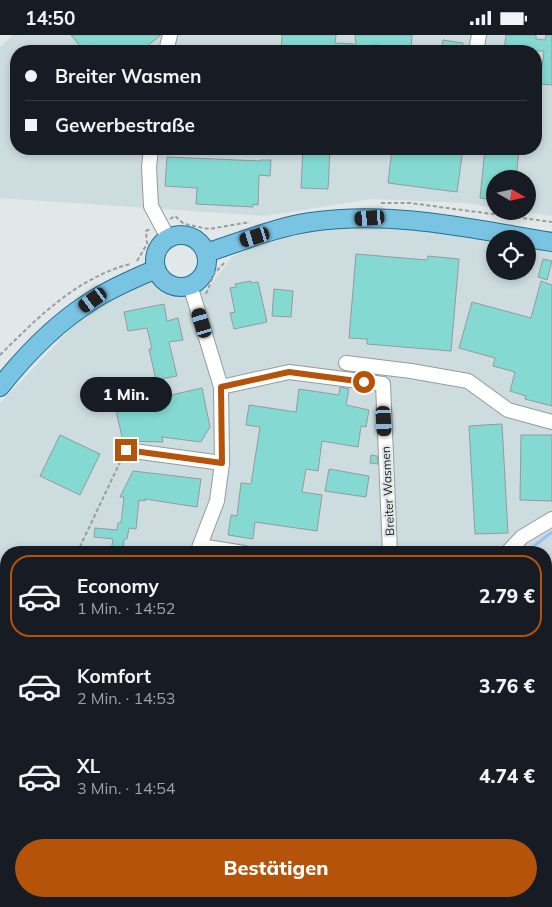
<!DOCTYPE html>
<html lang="de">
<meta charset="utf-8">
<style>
:root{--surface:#171b24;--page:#242831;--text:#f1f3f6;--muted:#9ea1a6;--line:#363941;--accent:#b45309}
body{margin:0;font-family:Mulish,sans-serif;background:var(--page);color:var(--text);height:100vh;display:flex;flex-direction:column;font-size:19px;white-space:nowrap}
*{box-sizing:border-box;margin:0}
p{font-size:16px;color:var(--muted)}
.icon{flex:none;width:28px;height:28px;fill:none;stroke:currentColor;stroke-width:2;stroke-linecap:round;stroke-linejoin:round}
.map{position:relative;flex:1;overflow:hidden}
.details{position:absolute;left:0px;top:511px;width:552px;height:361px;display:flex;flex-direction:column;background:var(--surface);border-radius:20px 20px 0 0;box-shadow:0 2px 8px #0003}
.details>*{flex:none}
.top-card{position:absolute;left:10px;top:10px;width:532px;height:110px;border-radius:20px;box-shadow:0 2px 8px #0003;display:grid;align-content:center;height:110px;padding:0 15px;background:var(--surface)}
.needle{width:32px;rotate:99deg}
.controls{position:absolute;left:486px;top:135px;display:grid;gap:10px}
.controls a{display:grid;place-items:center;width:50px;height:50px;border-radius:50%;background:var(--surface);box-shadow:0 2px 8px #0003;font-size:25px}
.end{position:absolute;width:22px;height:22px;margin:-11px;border:6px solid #b45309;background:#fff;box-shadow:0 0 0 2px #fff}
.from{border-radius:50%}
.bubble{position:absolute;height:35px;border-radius:18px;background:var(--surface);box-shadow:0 2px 8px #0003;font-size:16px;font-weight:800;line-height:35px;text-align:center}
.car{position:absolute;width:15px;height:30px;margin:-15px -8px;border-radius:6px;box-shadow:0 0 4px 1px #0007;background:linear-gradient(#222 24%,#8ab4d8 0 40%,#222 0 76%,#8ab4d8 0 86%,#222 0)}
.top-card b{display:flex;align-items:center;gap:18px;height:48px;font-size:19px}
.top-card b+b{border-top:1px solid var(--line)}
.top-card i{width:12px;height:12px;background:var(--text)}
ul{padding:9px 0 0;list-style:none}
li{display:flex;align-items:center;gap:15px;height:82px;margin:0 10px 8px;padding:0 5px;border:2px solid transparent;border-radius:20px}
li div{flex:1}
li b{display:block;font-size:19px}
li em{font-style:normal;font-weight:800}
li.current{border-color:var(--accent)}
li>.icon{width:45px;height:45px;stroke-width:1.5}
.action{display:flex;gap:10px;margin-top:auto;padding:10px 15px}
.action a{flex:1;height:58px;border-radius:30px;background:var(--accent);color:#fff;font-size:20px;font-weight:800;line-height:58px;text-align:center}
.status{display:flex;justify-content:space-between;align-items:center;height:35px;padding:0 25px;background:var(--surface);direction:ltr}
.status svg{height:14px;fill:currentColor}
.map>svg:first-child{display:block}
</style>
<div class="status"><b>14:50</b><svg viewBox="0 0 49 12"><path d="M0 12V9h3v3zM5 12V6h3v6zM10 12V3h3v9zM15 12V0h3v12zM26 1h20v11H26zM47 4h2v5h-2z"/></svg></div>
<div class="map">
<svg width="552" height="872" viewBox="0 0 552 872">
<rect width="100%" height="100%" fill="#e2e8e9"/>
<g fill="#cddcdf" fill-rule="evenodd">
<path d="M13 0H552V181L520 176H528V144H495V173L466 168 371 164 265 181 0 163V12ZM16 16H536V114H16Z"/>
<polygon points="365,190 438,193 495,204 495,236 528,236 528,210 552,215 552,872 71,872 66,866 546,866 546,518 6,518 6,795 0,787 0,368 82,282 149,246 189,261 209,252 233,221 256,209 314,196"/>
</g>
<g fill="#a2d6be">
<polygon points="6,630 6,661 0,676 0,634"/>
<polygon points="0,806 6,816 6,847 0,839"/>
<polygon points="20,866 41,866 45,872 24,872"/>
</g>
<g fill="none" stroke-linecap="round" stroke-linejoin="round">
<g stroke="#9bc2f5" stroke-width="3">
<polyline points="525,518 552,497"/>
<polyline points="409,872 410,866"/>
</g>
</g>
<g fill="#84dad2" stroke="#959b9a">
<polygon points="71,0 161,0 141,16 98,16 94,10 87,16 84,16"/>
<polygon points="282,0 336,0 335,8 354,9 353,16 281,16"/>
<polygon points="355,0 412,0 411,16 379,16 379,10 356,11"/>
<polygon points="506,0 536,0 536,4 545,5 546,0 552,0 552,50 540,49 544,16 504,16"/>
<polygon points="443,5 463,8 462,16 441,16"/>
<polygon points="303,114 330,115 328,154 301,153"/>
<polygon points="392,114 463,114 457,157 388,148"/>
<polygon points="485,114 519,114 516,144 495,144 495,165 480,163"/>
<polygon points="167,122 261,126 261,125 271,125 270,141 259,140 258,170 253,169 253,172 196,169 197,153 165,151"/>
<polygon points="356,219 427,225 428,221 459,224 451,316 367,309 367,304 349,303"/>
<polygon points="543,224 552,226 547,245 538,242"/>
<polygon points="251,246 251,248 258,247 267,287 234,294 230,278 235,277 230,253 236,252 235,249"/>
<polygon points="541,246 552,250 552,371 525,364 526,361 510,356 515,337 493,331 495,323 459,313 472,267 531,283"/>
<polygon points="274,254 293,256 291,282 272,281"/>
<polygon points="164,269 167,286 178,283 183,305 169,307 177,341 156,345 149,314 152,314 147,293 128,296 124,277"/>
<polygon points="151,350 154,364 202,353 210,392 201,407 162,402 163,407 123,406 112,359"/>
<polygon points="340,352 349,354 346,370 369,375 366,392 361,391 358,412 322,406 318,436 306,434 302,457 322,460 317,496 255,487 253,504 228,500 231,480 237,481 241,448 251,449 260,392 246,390 249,370 296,377 299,354 339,360"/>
<polygon points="502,389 508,498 475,499 469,391"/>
<polygon points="60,400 100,419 80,460 40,441"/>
<polygon points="521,400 552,400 552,466 520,465"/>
<polygon points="371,420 377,421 378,429 370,428"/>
<polygon points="329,434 369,441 366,462 325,456"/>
<polygon points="133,436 201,444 197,472 145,464 145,466 139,465 136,494 129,493 127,504 124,504 123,517 111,516 113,504 94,502 95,493 117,495 118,488 121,488 124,462 120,462"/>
</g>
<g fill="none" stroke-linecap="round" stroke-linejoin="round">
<defs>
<g id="minor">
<polyline points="166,16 170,0"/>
<polyline points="476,16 479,0"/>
<polyline points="151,114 149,132 151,171 168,203"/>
<polyline points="190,250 221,352 222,428 217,466 197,518"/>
<polyline points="346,328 411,336 468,346 508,375 552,387"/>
<polyline points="221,352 289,337 383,349 390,518"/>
<polyline points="126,415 222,428"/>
<polyline points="200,511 244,518"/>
<polyline points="507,518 522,502 552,484"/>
<polyline points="546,755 552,723"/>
<polyline points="546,837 552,838"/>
<polyline points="83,866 86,872"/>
<polyline points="384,872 385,866"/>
<polyline points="524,872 525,866"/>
</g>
<g id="major">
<circle cx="181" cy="226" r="26"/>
<path d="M206 218C240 207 276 192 311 187 393 175 472 194 552 207"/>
<path d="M0 352C26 319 56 288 93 265 113 252 135 243 156 234"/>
</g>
</defs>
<use href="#minor" stroke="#959b9c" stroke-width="16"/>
<use href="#major" stroke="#207092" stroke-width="20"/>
<g stroke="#999d9e" stroke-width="2" stroke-dasharray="4 2.5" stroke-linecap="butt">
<polyline points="381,168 410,168 552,187"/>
<polyline points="170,184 175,181 184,189 209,194 250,187"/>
<polyline points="137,226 147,209 146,196 150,194"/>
<polyline points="206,259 214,239 225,227"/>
<path d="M0 320C38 282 77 243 130 229"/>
<polyline points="77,518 121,425"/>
<polyline points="0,676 6,661"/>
<polyline points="0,807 6,816"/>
<polyline points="38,866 42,872"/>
</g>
<use href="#minor" stroke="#fff" stroke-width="14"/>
<use href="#major" stroke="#7ac4e3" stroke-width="18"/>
</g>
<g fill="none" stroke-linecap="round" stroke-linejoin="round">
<polyline stroke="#b45309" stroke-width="6" points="126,415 222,428 221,352 289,337 364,347"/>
</g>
<g text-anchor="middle" stroke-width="4.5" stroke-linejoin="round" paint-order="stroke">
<g font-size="12" fill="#1c1e1f" stroke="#e2e8e9">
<text transform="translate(388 456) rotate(-93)" y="4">Breiter Wasmen</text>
</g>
</g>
</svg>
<div class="controls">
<a><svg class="needle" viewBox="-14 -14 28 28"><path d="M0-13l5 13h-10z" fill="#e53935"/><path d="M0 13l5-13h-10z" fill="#9ea1a6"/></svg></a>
<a><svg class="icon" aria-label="locate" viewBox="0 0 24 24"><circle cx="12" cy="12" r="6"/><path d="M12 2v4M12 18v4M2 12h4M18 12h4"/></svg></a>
</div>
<i class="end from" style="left:364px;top:347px"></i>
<i class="end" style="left:126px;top:415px"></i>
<div class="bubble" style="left:80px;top:342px;width:92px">1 Min.</div>
<i class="car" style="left:370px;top:183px;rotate:266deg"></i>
<i class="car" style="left:255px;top:202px;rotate:253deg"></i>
<i class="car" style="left:93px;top:265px;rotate:234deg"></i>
<i class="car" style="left:202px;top:288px;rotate:343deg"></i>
<i class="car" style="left:384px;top:386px;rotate:177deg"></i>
<div class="top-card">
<b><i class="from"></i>Breiter Wasmen</b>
<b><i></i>Gewerbestraße</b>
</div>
<section class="details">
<ul>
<li class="current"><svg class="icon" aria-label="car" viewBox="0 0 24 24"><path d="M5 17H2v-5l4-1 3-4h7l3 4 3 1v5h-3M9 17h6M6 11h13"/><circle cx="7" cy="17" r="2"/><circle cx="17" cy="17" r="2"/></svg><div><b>Economy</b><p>1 Min. · 14:52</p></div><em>2.79 €</em></li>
<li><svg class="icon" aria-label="car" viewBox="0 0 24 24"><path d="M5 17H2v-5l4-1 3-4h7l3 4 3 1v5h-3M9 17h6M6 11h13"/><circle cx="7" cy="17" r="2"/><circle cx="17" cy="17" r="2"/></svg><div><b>Komfort</b><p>2 Min. · 14:53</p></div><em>3.76 €</em></li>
<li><svg class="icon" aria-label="car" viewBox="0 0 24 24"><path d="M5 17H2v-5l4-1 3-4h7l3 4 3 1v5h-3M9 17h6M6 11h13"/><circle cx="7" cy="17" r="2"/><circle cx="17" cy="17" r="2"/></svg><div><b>XL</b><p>3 Min. · 14:54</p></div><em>4.74 €</em></li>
</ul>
<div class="action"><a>Bestätigen</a></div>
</section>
</div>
